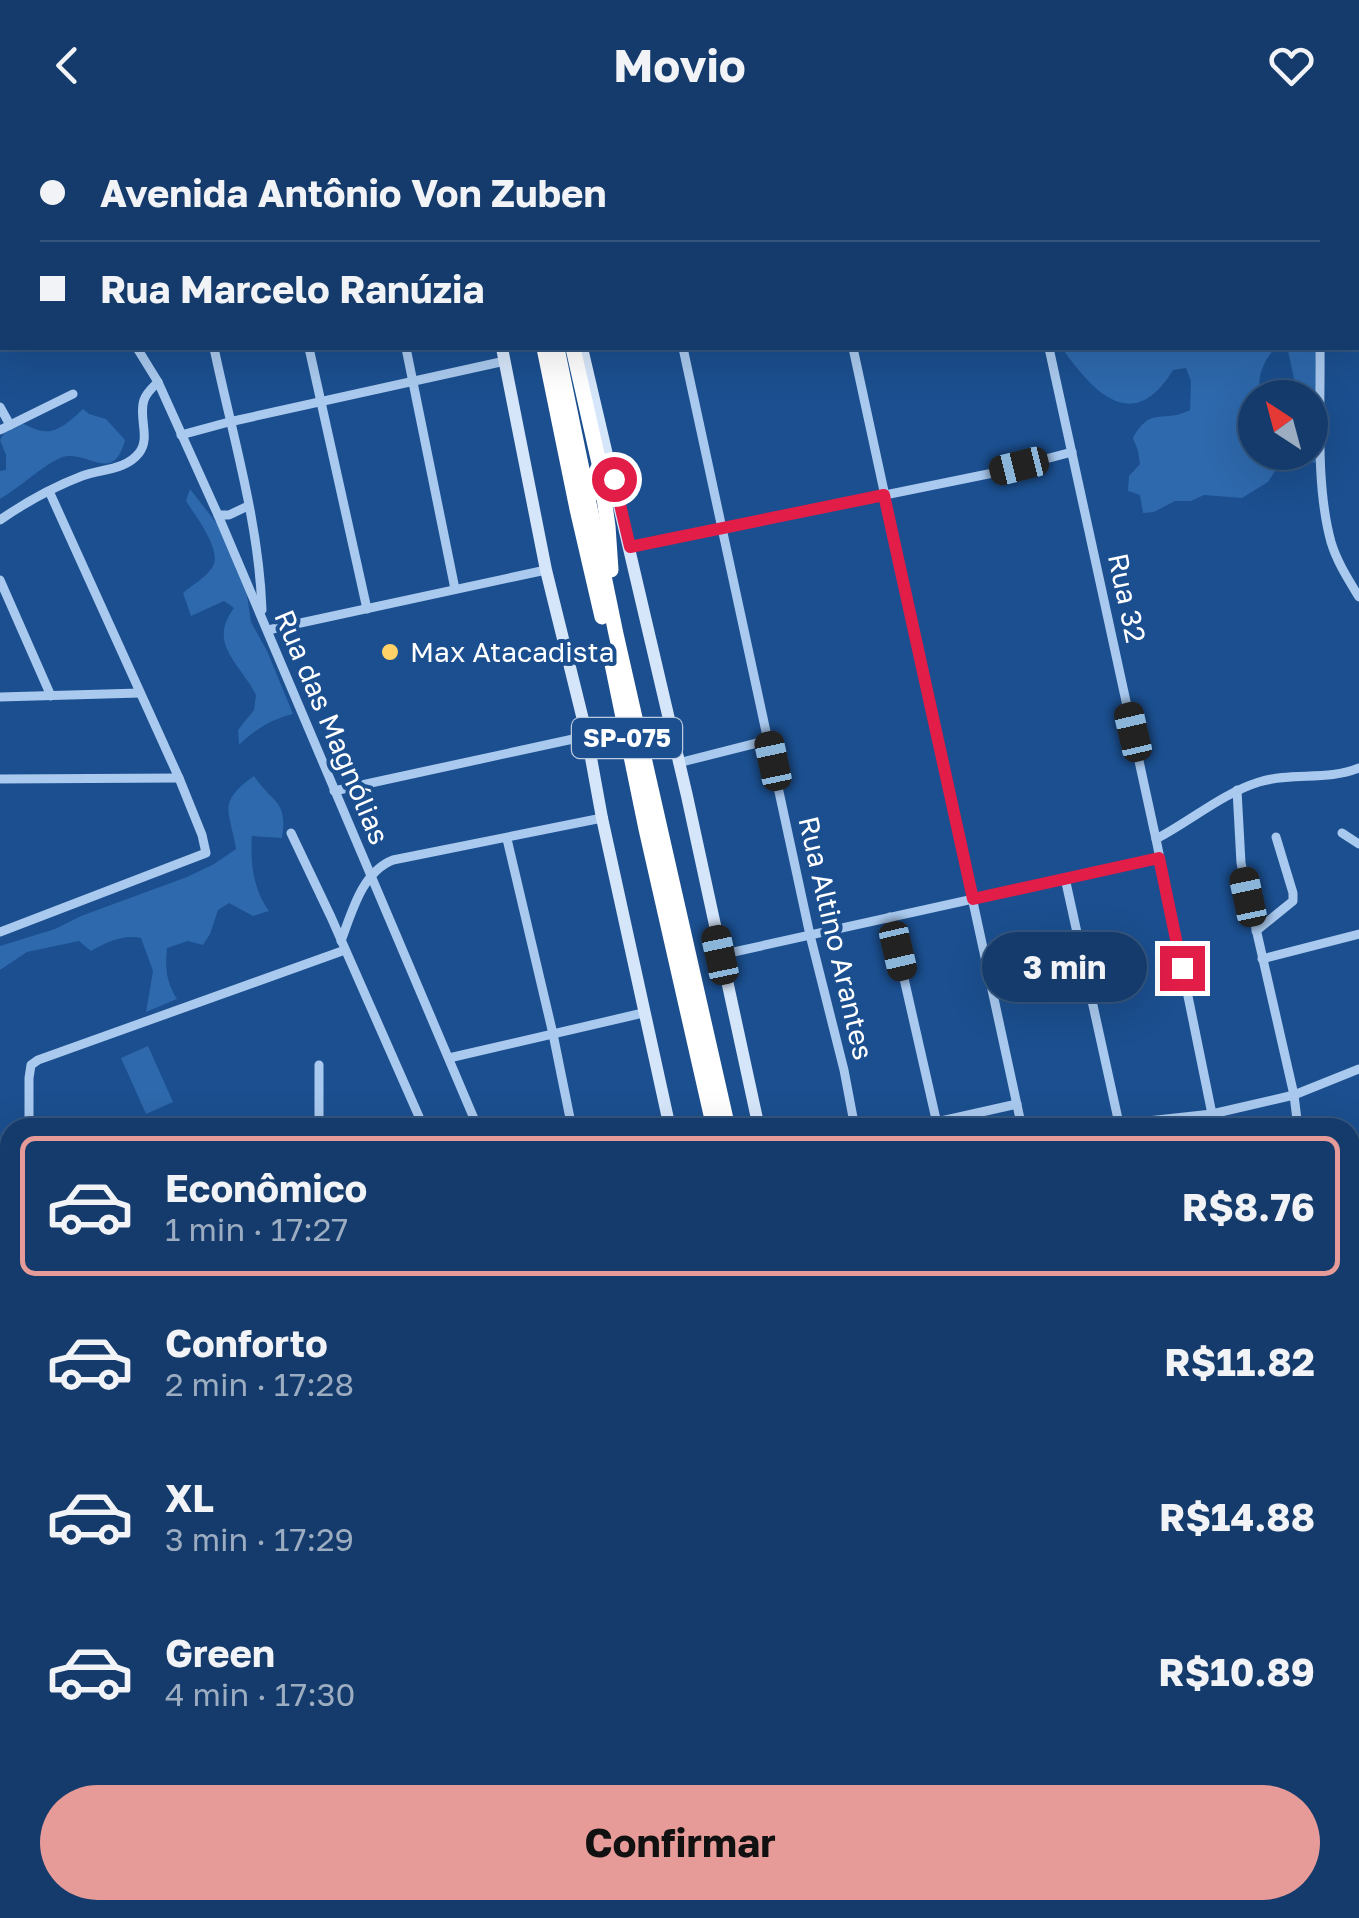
<!DOCTYPE html>
<html lang="pt">
<meta charset="utf-8">
<style>
:root{--surface:#143b6b;--page:#1d4271;--text:#f1f3f6;--muted:#9dadc1;--line:#33557e;--accent:#e69b98}
body{margin:0;font-family:"Golos Text",sans-serif;background:var(--page);color:var(--text);height:100vh;display:flex;flex-direction:column;font-size:38px;white-space:nowrap}
*{box-sizing:border-box;margin:0}
p{font-size:32px;color:var(--muted)}
.icon{flex:none;width:55px;height:55px;fill:none;stroke:currentColor;stroke-width:2;stroke-linecap:round;stroke-linejoin:round}
.map{position:relative;flex:1;overflow:hidden}
.side{position:absolute;left:0px;top:988px;width:1360px;height:802px;display:flex;flex-direction:column;background:var(--surface);border-radius:30px 30px 0 0;box-shadow:0 10px 40px #0002,0 0 0 2px var(--line)}
.side>*{flex:none}
.banner{position:absolute;left:0px;top:0px;width:1360px;height:220px;box-shadow:0 10px 40px #0002,0 0 0 2px var(--line);display:grid;align-content:center;height:220px;padding:0 40px;background:var(--surface)}
.needle{width:65px;rotate:324deg}
.buttons{position:absolute;left:1238px;top:250px;display:grid;gap:20px}
.buttons a{display:grid;place-items:center;width:90px;height:90px;border-radius:50%;background:var(--surface);box-shadow:0 10px 40px #0002,0 0 0 2px var(--line);font-size:50px}
.end{position:absolute;width:45px;height:45px;margin:-22px;border:12px solid #e11d48;background:#fff;box-shadow:0 0 0 5px #fff}
.from{border-radius:50%}
.bubble{position:absolute;height:70px;border-radius:35px;background:var(--surface);box-shadow:0 10px 40px #0002,0 0 0 2px var(--line);font-size:32px;font-weight:700;line-height:70px;text-align:center}
.car{position:absolute;width:30px;height:60px;margin:-30px -15px;border-radius:12px;box-shadow:0 0 8px 2px #0007;background:linear-gradient(#222 24%,#8ab4d8 0 40%,#222 0 76%,#8ab4d8 0 86%,#222 0)}
.banner b{display:flex;align-items:center;gap:35px;height:95px;font-size:38px}
.banner b+b{border-top:2px solid var(--line)}
.banner i{width:25px;height:25px;background:var(--text)}
ul{padding:18px 0 0;list-style:none}
li{display:flex;align-items:center;gap:30px;height:140px;margin:0 20px 15px;padding:0 20px;border:5px solid transparent;border-radius:15px}
li div{flex:1}
li b{display:block;font-size:38px}
li em{font-style:normal;font-weight:700}
li.current{border-color:var(--accent)}
li>.icon{width:90px;height:90px;stroke-width:1.5}
.primary-button{display:flex;gap:20px;margin-top:auto;padding:20px 40px}
.primary-button a{flex:1;height:115px;border-radius:60px;background:var(--accent);color:#111;font-size:40px;font-weight:700;line-height:115px;text-align:center}
header{display:flex;justify-content:space-between;align-items:center;height:130px;padding:0 40px;background:var(--surface);font-size:45px;font-weight:700}
.map>svg:first-child{display:block}
</style>
<header><svg class="icon" aria-label="back" viewBox="0 0 24 24"><path d="M15 5l-7 7 7 7"/></svg>Movio<svg class="icon" aria-label="heart" viewBox="0 0 24 24"><path d="M12 20l-8-8c-3-5 5-10 8-4 3-6 11-1 8 4z"/></svg></header>
<div class="map">
<svg width="1359" height="1788" viewBox="0 0 1359 1788">
<rect width="100%" height="100%" fill="#1b4f8f"/>
<g fill="#2e69ad">
<path d="M1062 218H1324V322L1315 333 1301 328 1300 323 1310 322V268L1298 267 1288 221 1275 218C1263 232 1255 249 1262 267L1255 268V322L1264 323 1275 341 1268 352 1242 368 1204 365 1191 371H1175L1154 382 1143 383 1140 365 1128 361 1129 346 1140 334 1138 321 1133 308C1151 275 1163 294 1190 280L1191 251 1186 238 1173 240C1133 306 1093 262 1062 218Z"/>
<path d="M83 279 89 284 106 289 125 310C113 357 85 317 60 328 41 337 20 357 0 369V341L6 340V325L0 310 6 300 17 292C27 294 34 300 43 301 58 304 73 288 83 279Z"/>
<path d="M190 359 218 395 247 465 251 492 267 521 293 584C274 588 252 601 239 615L238 600 254 580 256 565C240 533 207 514 234 478L224 471 191 486 183 463C192 455 207 447 213 436 222 420 195 385 186 371Z"/>
<path d="M254 646C273 674 288 670 282 708L252 706C250 732 253 759 269 781L253 786 229 773 218 780 210 804 203 815 188 811 167 818C165 838 166 851 177 869L146 882 153 841 141 808C123 804 107 812 91 821L79 811 27 822 0 840V816L55 799 81 786 187 747 214 734 236 719C230 681 216 673 254 646Z"/>
<polygon points="148,916 173,972 146,984 121,928"/>
</g>
<g fill="none" stroke-linecap="round" stroke-linejoin="round">
<g stroke="#3c6290" stroke-width="15">
<polyline points="1319,2 1320,0"/>
<polyline points="1358,103 1359,104"/>
</g>
<g stroke="#a9c9ee" stroke-width="9">
<polyline points="11,0 12,2"/>
<polyline points="160,0 161,2"/>
<polyline points="261,0 262,2"/>
<polyline points="358,0 359,2"/>
<polyline points="639,0 639,2"/>
<polyline points="806,0 807,2"/>
<polyline points="1000,0 1001,2"/>
<polyline points="541,2 554,0"/>
<polyline points="1350,2 1350,0"/>
<polyline points="1358,63 1359,66"/>
<polyline points="0,101 2,105"/>
<polyline points="137,218 158,252 218,385 478,998"/>
<path d="M214 218C232 304 259 392 262 480"/>
<polyline points="309,218 367,479"/>
<polyline points="406,218 455,459"/>
<polyline points="683,218 810,805 844,940 855,998"/>
<polyline points="853,218 1022,998"/>
<polyline points="1049,218 1156,709 1212,984"/>
<path d="M1320 218C1321 278 1315 354 1331 412 1337 432 1348 449 1359 467"/>
<polyline points="0,277 10,295"/>
<polyline points="0,300 73,264"/>
<polyline points="181,305 229,292 505,231"/>
<polyline points="218,385 229,385 248,376"/>
<path d="M0 390C26 372 53 357 82 346 101 339 126 340 139 323 151 308 138 287 144 270 146 263 153 257 158 252"/>
<polyline points="630,417 993,343 1072,322"/>
<polyline points="0,450 51,566"/>
<polyline points="268,500 546,440"/>
<polyline points="0,567 140,563"/>
<polyline points="678,633 769,610"/>
<polyline points="0,649 179,648"/>
<polyline points="1237,660 1241,733 1294,965 1298,998"/>
<polyline points="334,661 587,606"/>
<polyline points="291,703 331,787 424,998"/>
<polyline points="1342,703 1359,714"/>
<polyline points="507,709 553,904 572,998"/>
<path d="M1156 709C1191 691 1221 664 1259 652 1291 642 1328 651 1359 638"/>
<polyline points="1065,748 1120,998"/>
<polyline points="890,787 938,998"/>
<polyline points="1256,801 1293,771 1293,763 1276,707"/>
<polyline points="0,802 206,723 202,705 179,648 49,361"/>
<path d="M341 811C352 782 362 742 393 730L602 688"/>
<polyline points="720,825 1159,728"/>
<polyline points="1262,829 1359,804"/>
<polyline points="449,928 643,883"/>
<polyline points="1120,994 1212,984 1294,965 1359,939"/>
<polyline points="29,998 29,948 31,935 38,930 345,820"/>
<polyline points="319,998 319,935"/>
<polyline points="910,998 1017,974"/>
<polyline points="0,1107 10,1104"/>
<polyline points="1350,1221 1359,1205"/>
<polyline points="1350,1375 1359,1377"/>
<polyline points="1350,1412 1359,1409"/>
<polyline points="1350,1458 1359,1452"/>
<polyline points="1350,1561 1359,1554"/>
<polyline points="1350,1674 1359,1668"/>
<polyline points="0,1730 10,1728"/>
<polyline points="1350,1752 1359,1753"/>
<polyline points="41,1780 43,1788"/>
<polyline points="670,1780 672,1788"/>
<polyline points="811,1780 812,1788"/>
<polyline points="1000,1780 1002,1788"/>
<polyline points="1090,1780 1091,1788"/>
<polyline points="1181,1780 1182,1788"/>
<polyline points="343,1788 393,1780"/>
</g>
<g stroke="#d6e6fa" stroke-width="12">
<polyline points="452,0 452,2"/>
<polyline points="535,0 536,2"/>
<polyline points="502,218 546,440 587,606 602,688 670,998"/>
<polyline points="582,218 687,666 759,998"/>
<polyline points="892,1780 892,1788"/>
</g>
<g stroke="#fff" stroke-width="15">
<polyline points="468,0 469,2"/>
<polyline points="494,0 495,2"/>
<polyline points="508,0 508,2"/>
<polyline points="544,218 577,379 602,487"/>
<polyline points="557,218 616,504 728,998"/>
<polyline points="573,218 599,333 608,396 611,440"/>
<polyline points="612,534 646,699 714,998"/>
<polyline points="848,1780 851,1788"/>
<polyline points="867,1780 868,1788"/>
</g>
</g>
<g fill="none" stroke-linecap="round" stroke-linejoin="round">
<polyline stroke="#e11d48" stroke-width="12" points="614,349 630,417 884,365 973,769 1159,728 1182,838"/>
</g>
<circle fill="#ffd166" stroke="#1b4f8f" stroke-width="4" cx="390" cy="522" r="10"/>
<g text-anchor="middle" stroke-width="8" stroke-linejoin="round" paint-order="stroke">
<rect fill="#1b4f8f" stroke="#bbcadd" stroke-width="2.5" x="572" y="588" width="110" height="40" rx="8"/>
<g font-size="25" font-weight="bold" fill="#fff">
<text x="627" y="617">SP-075</text>
</g>
<g font-size="28" fill="#fff" stroke="#1b4f8f">
<text transform="translate(1127 468) rotate(78)" y="10">Rua 32</text>
<text transform="translate(332 597) rotate(67)" y="10">Rua das Magnólias</text>
<text transform="translate(836 808) rotate(77)" y="10">Rua Altino Arantes</text>
</g>
<g font-size="28" fill="#fff" stroke="#1b4f8f" text-anchor="start">
<text x="410" y="532">Max Atacadista</text>
</g>
</g>
</svg>
<div class="buttons">
<a><svg class="needle" viewBox="-14 -14 28 28"><path d="M0-13l5 13h-10z" fill="#e53935"/><path d="M0 13l5-13h-10z" fill="#9dadc1"/></svg></a>
</div>
<i class="end from" style="left:614px;top:349px"></i>
<i class="end" style="left:1182px;top:838px"></i>
<div class="bubble" style="left:982px;top:802px;width:165px">3 min</div>
<i class="car" style="left:1019px;top:336px;rotate:256deg"></i>
<i class="car" style="left:1133px;top:602px;rotate:347deg"></i>
<i class="car" style="left:773px;top:631px;rotate:348deg"></i>
<i class="car" style="left:1248px;top:767px;rotate:348deg"></i>
<i class="car" style="left:898px;top:821px;rotate:167deg"></i>
<i class="car" style="left:720px;top:825px;rotate:348deg"></i>
<div class="banner">
<b><i class="from"></i>Avenida Antônio Von Zuben</b>
<b><i></i>Rua Marcelo Ranúzia</b>
</div>
<section class="side">
<ul>
<li class="current"><svg class="icon" aria-label="car" viewBox="0 0 24 24"><path d="M5 17H2v-5l4-1 3-4h7l3 4 3 1v5h-3M9 17h6M6 11h13"/><circle cx="7" cy="17" r="2"/><circle cx="17" cy="17" r="2"/></svg><div><b>Econômico</b><p>1 min · 17:27</p></div><em>R$8.76</em></li>
<li><svg class="icon" aria-label="car" viewBox="0 0 24 24"><path d="M5 17H2v-5l4-1 3-4h7l3 4 3 1v5h-3M9 17h6M6 11h13"/><circle cx="7" cy="17" r="2"/><circle cx="17" cy="17" r="2"/></svg><div><b>Conforto</b><p>2 min · 17:28</p></div><em>R$11.82</em></li>
<li><svg class="icon" aria-label="car" viewBox="0 0 24 24"><path d="M5 17H2v-5l4-1 3-4h7l3 4 3 1v5h-3M9 17h6M6 11h13"/><circle cx="7" cy="17" r="2"/><circle cx="17" cy="17" r="2"/></svg><div><b>XL</b><p>3 min · 17:29</p></div><em>R$14.88</em></li>
<li><svg class="icon" aria-label="car" viewBox="0 0 24 24"><path d="M5 17H2v-5l4-1 3-4h7l3 4 3 1v5h-3M9 17h6M6 11h13"/><circle cx="7" cy="17" r="2"/><circle cx="17" cy="17" r="2"/></svg><div><b>Green</b><p>4 min · 17:30</p></div><em>R$10.89</em></li>
</ul>
<div class="primary-button"><a>Confirmar</a></div>
</section>
</div>
